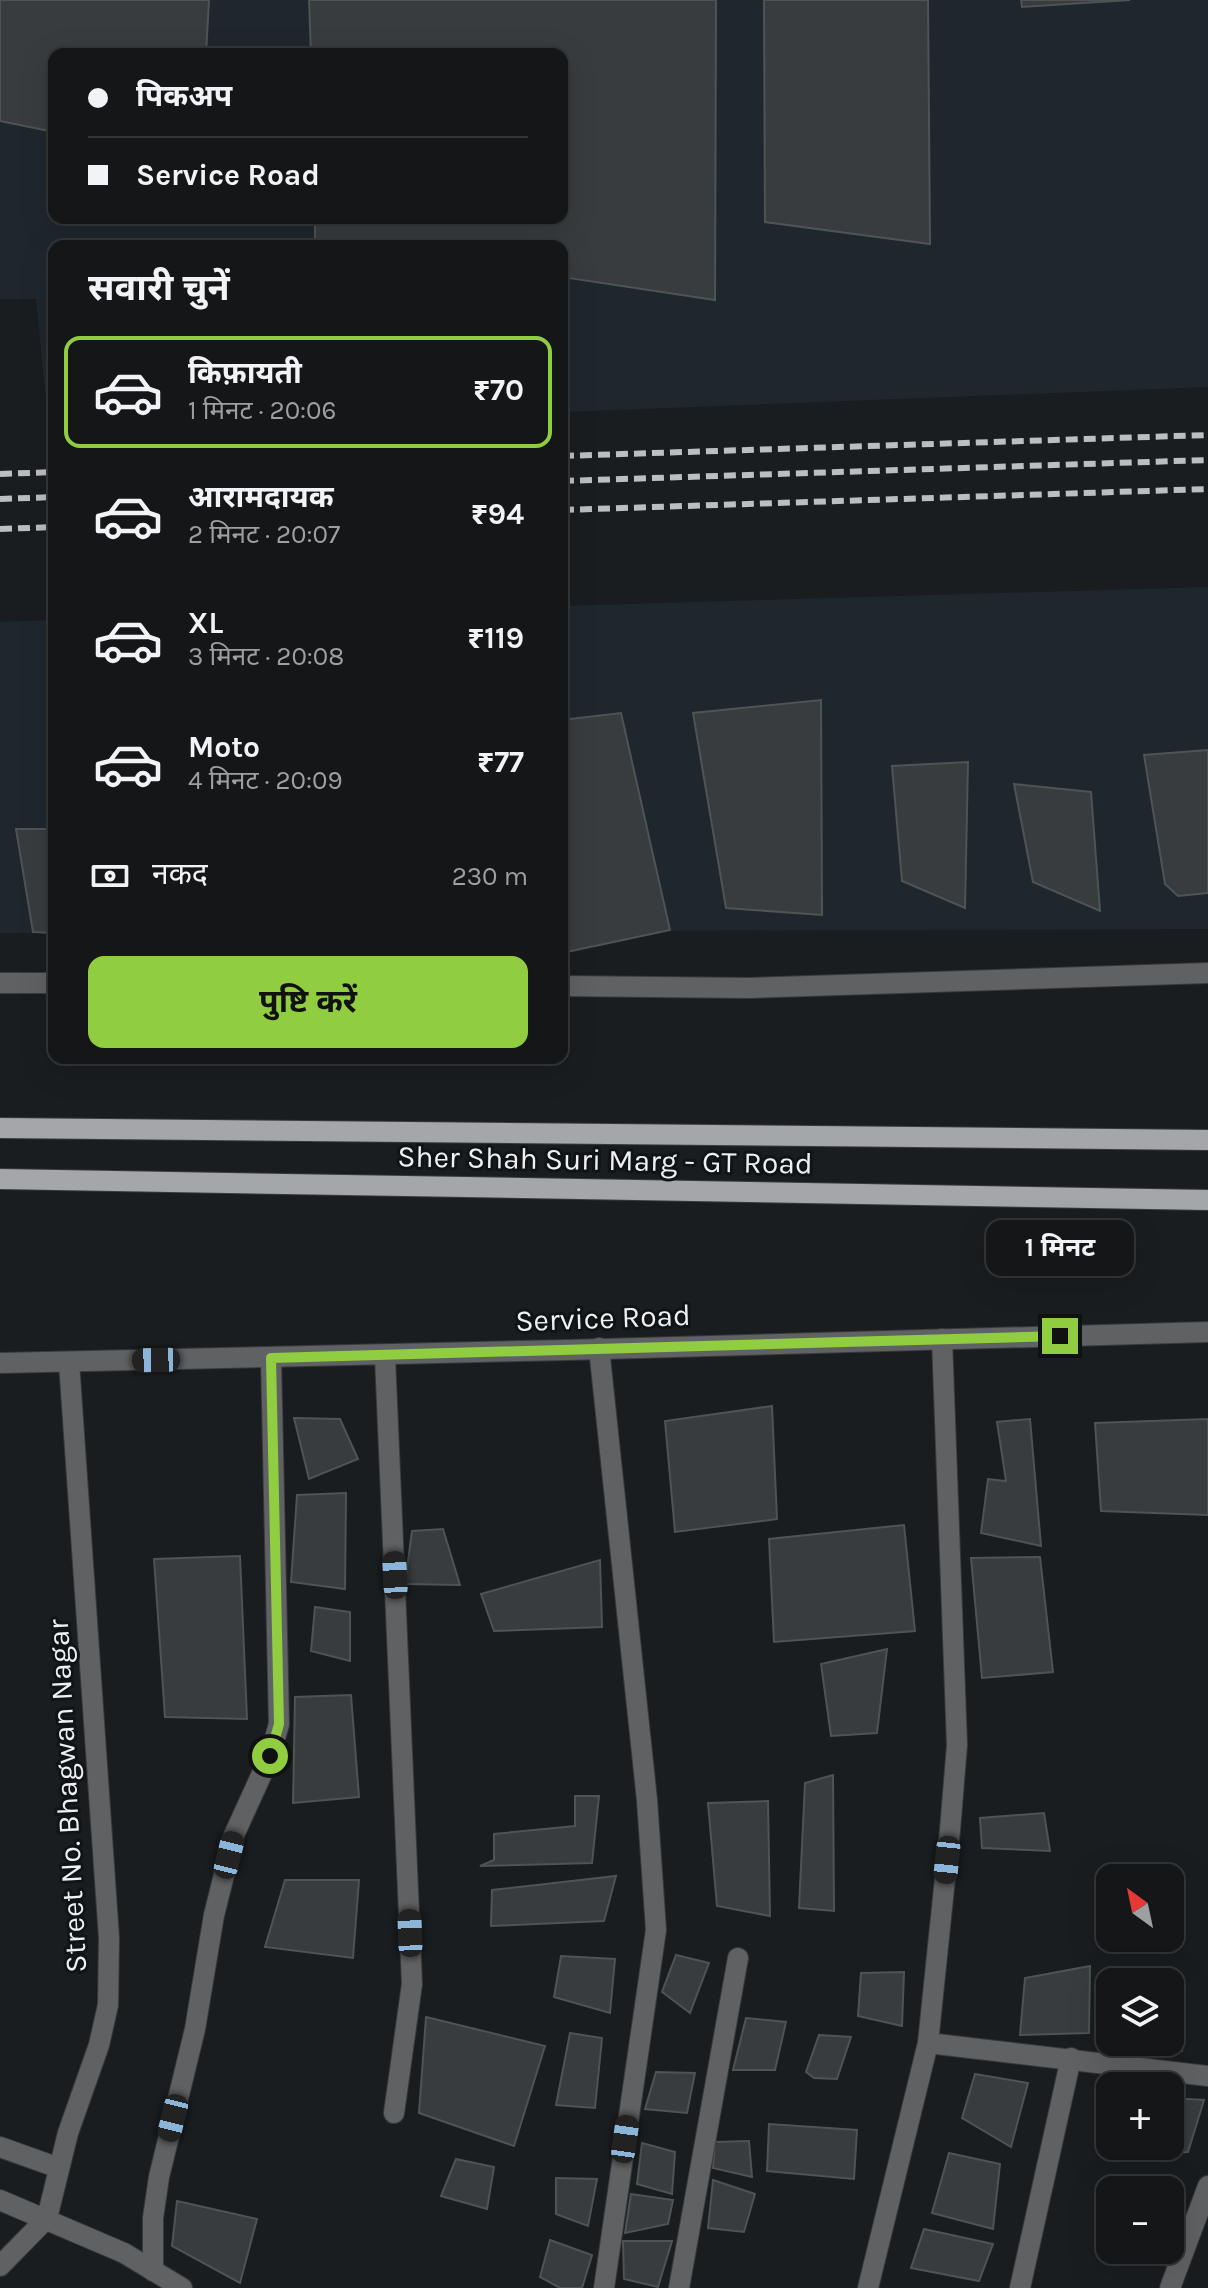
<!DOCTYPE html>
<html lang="hi">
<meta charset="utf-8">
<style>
:root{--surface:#141618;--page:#1d1f21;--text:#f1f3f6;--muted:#9d9fa2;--line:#333537;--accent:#90cd41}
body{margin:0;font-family:Karla,"Noto Sans Devanagari",sans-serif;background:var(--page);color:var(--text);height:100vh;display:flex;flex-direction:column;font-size:30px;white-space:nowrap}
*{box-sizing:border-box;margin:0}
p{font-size:26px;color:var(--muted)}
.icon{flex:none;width:44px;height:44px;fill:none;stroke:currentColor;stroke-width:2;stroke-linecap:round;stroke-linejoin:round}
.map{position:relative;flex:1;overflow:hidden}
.drawer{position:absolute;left:48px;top:240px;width:520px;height:824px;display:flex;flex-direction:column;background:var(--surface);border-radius:16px;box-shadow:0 8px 32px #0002,0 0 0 2px var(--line)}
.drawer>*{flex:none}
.banner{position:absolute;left:48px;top:48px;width:520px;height:176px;border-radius:16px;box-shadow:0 8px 32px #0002,0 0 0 2px var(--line);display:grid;align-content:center;height:176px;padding:0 40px;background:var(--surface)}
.needle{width:52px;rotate:327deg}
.buttons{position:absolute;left:1096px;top:1864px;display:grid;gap:16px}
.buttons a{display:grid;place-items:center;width:88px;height:88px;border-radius:16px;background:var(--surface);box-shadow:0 8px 32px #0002,0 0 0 2px var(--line);font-size:40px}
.end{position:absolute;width:36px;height:36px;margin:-18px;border:10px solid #90cd41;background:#111;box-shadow:0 0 0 4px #111}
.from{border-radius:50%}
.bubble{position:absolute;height:56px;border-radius:16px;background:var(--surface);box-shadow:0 8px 32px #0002,0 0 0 2px var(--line);font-size:26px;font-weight:700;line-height:56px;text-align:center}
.car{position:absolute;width:24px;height:48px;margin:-24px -12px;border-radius:10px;box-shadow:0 0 6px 2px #0007;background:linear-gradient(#222 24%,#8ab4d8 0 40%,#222 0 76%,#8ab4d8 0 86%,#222 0)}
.banner b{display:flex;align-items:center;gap:28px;height:76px;font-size:30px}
.banner b+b{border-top:2px solid var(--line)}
.banner i{width:20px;height:20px;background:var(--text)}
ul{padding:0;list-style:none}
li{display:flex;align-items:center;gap:24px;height:112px;margin:0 16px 12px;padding:0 24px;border:4px solid transparent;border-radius:16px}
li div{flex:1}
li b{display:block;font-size:30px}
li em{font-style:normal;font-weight:700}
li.current{border-color:var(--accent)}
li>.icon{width:72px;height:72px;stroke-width:1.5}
h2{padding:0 40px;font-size:36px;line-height:96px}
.pay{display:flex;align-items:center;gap:20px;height:88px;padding:0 40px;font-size:30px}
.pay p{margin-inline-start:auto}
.button{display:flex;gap:16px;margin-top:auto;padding:16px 40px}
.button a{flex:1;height:92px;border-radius:16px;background:var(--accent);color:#111;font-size:32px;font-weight:700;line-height:92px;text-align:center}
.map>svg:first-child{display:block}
</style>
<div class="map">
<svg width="1208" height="2288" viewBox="0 0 1208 2288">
<rect width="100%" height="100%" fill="#1a1d20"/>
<g fill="#1f272e" fill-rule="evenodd">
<path d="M0 0H1208V387L562 412V246H54V431H49L36 299H0ZM54 54H562V218H54Z"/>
<polygon points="1208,587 1208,929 562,931 562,606"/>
<polygon points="54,620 54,933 0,933 0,622"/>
</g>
<g fill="#383c3e" stroke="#4e5354" stroke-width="2">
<polygon points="0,0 209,0 206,54 54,54 54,132 0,121"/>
<polygon points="309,0 716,0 715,300 562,277 562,246 350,246 315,241 315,218 562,218 562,54 311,54"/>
<polygon points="764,0 928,0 930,244 765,222"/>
<polygon points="1021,0 1130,0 1022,7"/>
<polygon points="821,700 822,915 726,908 693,713"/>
<polygon points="621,713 670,930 562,953 562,720"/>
<polygon points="1208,750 1208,893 1178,896 1165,884 1144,755"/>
<polygon points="968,762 965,908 902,881 892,766"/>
<polygon points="1014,784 1091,792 1100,911 1033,882"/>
<polygon points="16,829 54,829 54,933 33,932"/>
<polygon points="772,1406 777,1519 675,1532 665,1421"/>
<polygon points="294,1418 340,1419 358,1459 309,1479"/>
<polygon points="1030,1419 1041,1546 981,1533 988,1479 1006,1481 997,1422"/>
<polygon points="1208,1419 1208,1515 1101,1511 1095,1423"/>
<polygon points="346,1493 345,1589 291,1582 297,1495"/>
<polygon points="904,1525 915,1631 774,1642 769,1539"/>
<polygon points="443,1529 460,1585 405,1584 412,1531"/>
<polygon points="240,1556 247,1719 165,1717 154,1559"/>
<polygon points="1040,1557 1053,1672 982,1678 971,1558"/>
<polygon points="600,1560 602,1627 494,1631 481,1594"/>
<polygon points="315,1607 350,1612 350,1661 311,1651"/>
<polygon points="887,1649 877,1733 831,1736 821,1664"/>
<polygon points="351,1695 359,1797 293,1803 295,1697"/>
<polygon points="833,1775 834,1911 799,1908 805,1783"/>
<polygon points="575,1796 599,1796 592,1863 480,1866 494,1860 494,1834 575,1826"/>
<polygon points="768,1801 770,1916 717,1906 708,1803"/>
<polygon points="1044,1813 1050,1851 982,1848 980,1818"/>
<polygon points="616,1876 604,1921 491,1926 492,1890"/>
<polygon points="285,1880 359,1880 353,1958 265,1947"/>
<polygon points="676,1955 709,1963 690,2013 662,1992"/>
<polygon points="561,1956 615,1959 610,2013 554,1997"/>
<polygon points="1090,1966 1089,2033 1020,2035 1025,1978"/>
<polygon points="904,1972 902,2026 858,2016 861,1973"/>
<polygon points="1179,1983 1182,2051 1127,2042 1170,2042 1170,1984"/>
<polygon points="426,2017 545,2046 514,2146 419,2113"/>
<polygon points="746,2018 786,2022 775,2070 733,2070"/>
<polygon points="570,2033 602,2038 595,2108 556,2105"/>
<polygon points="819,2035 851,2037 837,2079 814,2078 806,2072"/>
<polygon points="656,2072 695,2073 687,2113 645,2109"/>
<polygon points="975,2074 1028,2083 1011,2147 962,2118"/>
<polygon points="1170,2098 1204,2100 1188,2152 1140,2155 1142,2146 1170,2146"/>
<polygon points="769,2124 857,2130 854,2179 767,2171"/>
<polygon points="749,2141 752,2177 713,2168 715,2142"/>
<polygon points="642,2143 675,2152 672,2194 637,2184"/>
<polygon points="949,2153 1000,2164 993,2229 932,2213"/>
<polygon points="456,2159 494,2167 487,2209 441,2196"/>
<polygon points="556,2178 597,2179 588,2226 556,2214"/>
<polygon points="713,2180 755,2194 744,2232 708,2228"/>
<polygon points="631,2194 673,2200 668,2224 625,2233"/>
<polygon points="177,2201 257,2219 240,2283 172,2246"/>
<polygon points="924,2229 993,2244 979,2281 911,2268"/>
<polygon points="550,2240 592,2255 582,2288 560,2288 540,2277"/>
<polygon points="623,2241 672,2241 658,2287 624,2279"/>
</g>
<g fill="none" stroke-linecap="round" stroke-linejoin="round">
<defs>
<g id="minor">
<polyline points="0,983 54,983"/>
<polyline points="562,986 749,988 1208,973"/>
<polyline points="599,1348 647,1800 656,1930 604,2288"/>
<polyline points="385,1357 412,1984 394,2113"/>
<path d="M0 1363C403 1356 805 1343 1208 1332"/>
<polyline points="928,2043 1208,2076"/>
<polyline points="0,2147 59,2168"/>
<polyline points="0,2200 124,2253 182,2288"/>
<polyline points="0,2266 47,2218 68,2133 99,2045 108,2005 109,1938 69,1362"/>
<polyline points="153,2271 153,2218 159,2177 195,2029 214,1915 234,1835 270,1756 279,1724 271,1358"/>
<polyline points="679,2288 738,1958"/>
<polyline points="868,2288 928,2043 950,1830 957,1745 942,1339"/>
<polyline points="1020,2288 1071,2058"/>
<polyline points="1170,2288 1208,2186"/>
</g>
<g id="primary">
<polyline points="0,1128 1208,1140"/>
<polyline points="0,1179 1208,1200"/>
</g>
</defs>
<use href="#minor" stroke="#383b3d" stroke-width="22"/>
<use href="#primary" stroke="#383b3d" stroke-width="22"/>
<use href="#minor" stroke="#606162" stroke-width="20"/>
<use href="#primary" stroke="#a4a6a9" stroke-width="20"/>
<g stroke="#bcbec0" stroke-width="6" stroke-dasharray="12 6" stroke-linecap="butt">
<polyline points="562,456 1208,435"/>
<polyline points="0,474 54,472"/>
<polyline points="562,481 1208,460"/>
<polyline points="0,499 54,497"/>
<polyline points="562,510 1208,489"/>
<polyline points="0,529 54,527"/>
</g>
</g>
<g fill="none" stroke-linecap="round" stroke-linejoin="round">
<polyline stroke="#90cd41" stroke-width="10" points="270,1756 279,1724 271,1358 1060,1336"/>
</g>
<g text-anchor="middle" stroke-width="6" stroke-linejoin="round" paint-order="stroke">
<g font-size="30" fill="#eef0f2" stroke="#111416">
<text transform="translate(605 1160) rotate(1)" y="10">Sher Shah Suri Marg - GT Road</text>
<text transform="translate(603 1318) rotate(-2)" y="10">Service Road</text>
<text transform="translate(67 1796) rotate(-93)" y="10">Street No. Bhagwan Nagar</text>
</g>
</g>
</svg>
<div class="buttons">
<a><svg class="needle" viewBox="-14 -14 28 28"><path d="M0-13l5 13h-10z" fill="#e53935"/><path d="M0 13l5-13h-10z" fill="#9d9fa2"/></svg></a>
<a><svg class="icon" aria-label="layers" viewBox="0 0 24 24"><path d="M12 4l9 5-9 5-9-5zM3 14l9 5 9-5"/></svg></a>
<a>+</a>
<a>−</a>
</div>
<i class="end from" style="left:270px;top:1756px"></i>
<i class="end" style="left:1060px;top:1336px"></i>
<div class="bubble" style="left:986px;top:1220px;width:148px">1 मिनट</div>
<i class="car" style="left:156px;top:1360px;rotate:269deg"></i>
<i class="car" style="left:395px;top:1575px;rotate:357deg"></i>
<i class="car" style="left:229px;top:1855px;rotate:14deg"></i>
<i class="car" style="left:947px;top:1860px;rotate:186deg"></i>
<i class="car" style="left:410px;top:1933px;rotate:358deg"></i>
<i class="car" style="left:173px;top:2118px;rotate:194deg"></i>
<i class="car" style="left:625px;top:2139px;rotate:8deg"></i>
<div class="banner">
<b><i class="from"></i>पिकअप</b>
<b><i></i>Service Road</b>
</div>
<section class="drawer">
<h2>सवारी चुनें</h2>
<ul>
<li class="current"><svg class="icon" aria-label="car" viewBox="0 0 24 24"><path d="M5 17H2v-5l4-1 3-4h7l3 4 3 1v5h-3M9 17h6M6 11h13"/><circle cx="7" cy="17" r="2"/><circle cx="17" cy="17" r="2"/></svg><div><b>किफ़ायती</b><p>1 मिनट · 20:06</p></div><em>₹70</em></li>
<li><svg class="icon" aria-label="car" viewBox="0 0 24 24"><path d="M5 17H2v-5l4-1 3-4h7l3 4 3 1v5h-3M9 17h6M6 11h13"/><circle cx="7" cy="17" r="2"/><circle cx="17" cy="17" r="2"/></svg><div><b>आरामदायक</b><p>2 मिनट · 20:07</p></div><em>₹94</em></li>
<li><svg class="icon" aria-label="car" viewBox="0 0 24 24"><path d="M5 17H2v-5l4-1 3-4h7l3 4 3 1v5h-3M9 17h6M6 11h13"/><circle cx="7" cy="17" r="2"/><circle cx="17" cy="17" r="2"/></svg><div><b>XL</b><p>3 मिनट · 20:08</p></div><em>₹119</em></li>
<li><svg class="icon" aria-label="car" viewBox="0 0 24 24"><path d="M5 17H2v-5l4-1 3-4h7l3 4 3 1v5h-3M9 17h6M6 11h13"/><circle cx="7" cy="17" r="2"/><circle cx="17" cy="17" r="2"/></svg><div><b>Moto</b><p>4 मिनट · 20:09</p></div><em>₹77</em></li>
</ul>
<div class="pay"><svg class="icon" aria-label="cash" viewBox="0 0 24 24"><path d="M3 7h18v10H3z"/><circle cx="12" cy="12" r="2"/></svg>नकद<p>230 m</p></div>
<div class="button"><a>पुष्टि करें</a></div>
</section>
</div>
